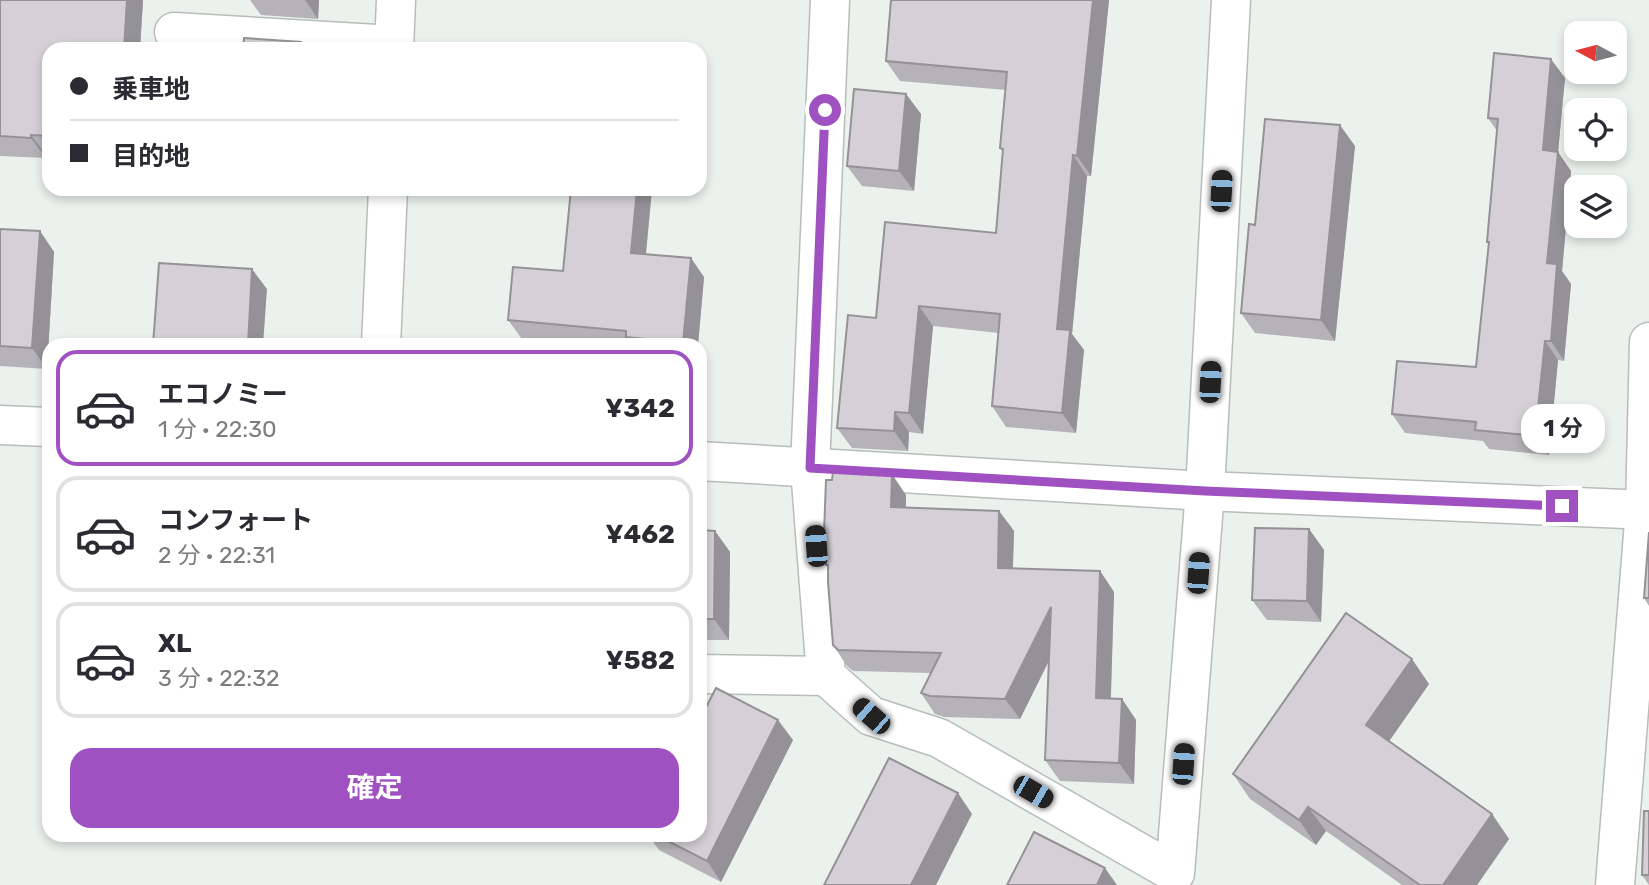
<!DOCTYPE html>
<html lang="ja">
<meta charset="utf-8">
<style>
:root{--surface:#fff;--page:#f2f2f3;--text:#2b2b33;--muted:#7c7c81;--line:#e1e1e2;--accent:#9f51c2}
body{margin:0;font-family:Rubik,"Noto Sans JP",sans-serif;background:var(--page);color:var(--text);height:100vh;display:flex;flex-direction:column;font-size:26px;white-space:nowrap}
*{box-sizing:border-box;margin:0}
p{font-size:23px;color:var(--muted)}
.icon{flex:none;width:38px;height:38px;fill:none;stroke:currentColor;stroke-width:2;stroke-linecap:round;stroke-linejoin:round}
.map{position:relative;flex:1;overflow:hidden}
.drawer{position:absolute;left:42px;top:338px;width:665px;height:504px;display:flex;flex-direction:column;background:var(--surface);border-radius:21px;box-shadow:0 4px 10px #0003}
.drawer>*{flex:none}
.hud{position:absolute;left:42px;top:42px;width:665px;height:154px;border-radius:21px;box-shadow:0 4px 10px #0003;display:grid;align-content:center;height:154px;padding:0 28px;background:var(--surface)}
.needle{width:46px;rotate:277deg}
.controls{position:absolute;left:1564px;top:21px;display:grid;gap:14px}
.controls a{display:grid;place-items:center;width:63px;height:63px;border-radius:14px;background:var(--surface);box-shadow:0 4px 10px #0003;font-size:35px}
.end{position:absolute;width:32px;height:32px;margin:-16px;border:9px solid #9f51c2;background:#fff;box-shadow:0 0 0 4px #fff}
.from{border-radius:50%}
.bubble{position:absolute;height:49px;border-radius:21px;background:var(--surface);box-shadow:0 4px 10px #0003;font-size:23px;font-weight:700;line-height:49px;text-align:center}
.car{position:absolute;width:21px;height:42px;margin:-21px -10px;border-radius:9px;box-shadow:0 0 5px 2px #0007;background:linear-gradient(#222 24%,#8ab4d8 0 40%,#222 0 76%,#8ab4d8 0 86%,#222 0)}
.hud b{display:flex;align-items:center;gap:24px;height:66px;font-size:26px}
.hud b+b{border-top:2px solid var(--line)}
.hud i{width:18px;height:18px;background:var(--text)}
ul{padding:12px 0 0;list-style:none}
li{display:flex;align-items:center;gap:21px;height:116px;margin:0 14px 10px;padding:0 14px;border:4px solid var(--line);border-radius:21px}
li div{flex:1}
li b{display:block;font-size:26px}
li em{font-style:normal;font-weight:700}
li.selected{border-color:var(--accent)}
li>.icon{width:63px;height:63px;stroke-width:1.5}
.button{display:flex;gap:14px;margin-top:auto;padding:14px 28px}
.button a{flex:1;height:80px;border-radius:21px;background:var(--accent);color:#fff;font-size:28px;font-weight:700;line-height:80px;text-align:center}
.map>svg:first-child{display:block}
</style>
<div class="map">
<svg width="1649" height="885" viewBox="0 0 1649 885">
<rect width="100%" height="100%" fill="#ebf2ed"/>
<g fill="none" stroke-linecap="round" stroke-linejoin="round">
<defs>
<g id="street">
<polyline points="830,0 810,468 826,676 871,716 939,738 1175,873 1205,491 1231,0"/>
<polyline points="174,32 394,45"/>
<polyline points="394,49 396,0"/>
<polyline points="381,345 388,189"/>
<polyline points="0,425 49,427"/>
<polyline points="700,461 1205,491 1649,510"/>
<polyline points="700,674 826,676"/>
<polyline points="1615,885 1645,510 1649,342"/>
</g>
</defs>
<use href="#street" stroke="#b7beb9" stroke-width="41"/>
<use href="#street" stroke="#fff" stroke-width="38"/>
</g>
<g fill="#b6b3b8">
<polygon points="0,0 143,0 140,49 49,49 49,156 46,155 46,158 0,156"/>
<polygon points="250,0 319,0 318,19 261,15"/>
<polygon points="1109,0 1091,176 1087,176 1072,334 1084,350 1076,433 1006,427 992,406 999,333 933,326 923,434 909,432 908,451 852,448 837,428 876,318 996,233 1003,152 1000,148 1006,90 900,81 886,61"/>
<polygon points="1565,78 1558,152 1571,171 1562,271 1571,284 1564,361 1558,360 1549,455 1489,449 1483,441 1405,433 1392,414 1476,367 1489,245 1487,242 1497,131 1488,118"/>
<polygon points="906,94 921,114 914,191 862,186 847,166"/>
<polygon points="1355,146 1335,341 1255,333 1241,313 1255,225"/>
<polygon points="273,189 329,189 328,195 275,192"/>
<polygon points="652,189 646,255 704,277 698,345 587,345 522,339 508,320"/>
<polygon points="0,229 40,231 54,252 47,369 0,366"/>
<polygon points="906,495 906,508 999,511 1014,531 1013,568 1100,571 1114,592 1111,698 1122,699 1136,720 1134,784 1060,781 1045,760 1049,661 1020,719 944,717 935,714 921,693 931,673 853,671 847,666 833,645 828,567 826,565"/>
<polygon points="1309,529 1324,550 1321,622 1267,620 1252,600"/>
<polygon points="700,530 715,531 730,552 729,640 700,640"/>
<polygon points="1649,532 1649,606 1644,598"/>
<polygon points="1429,684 1389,741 1492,814 1509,839 1477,885 1402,885 1326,831 1316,845 1250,799 1233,774"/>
<polygon points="793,740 721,882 659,850 648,835 700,835"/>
<polygon points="1649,811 1649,885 1642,875"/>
</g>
<g fill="#949296">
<polygon points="127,0 143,0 140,49 124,49"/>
<polygon points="305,0 319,0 318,19"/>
<polygon points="1093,0 1109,0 1091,176 1077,156"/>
<polygon points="301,42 306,49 301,49"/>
<polygon points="1551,59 1565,78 1558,152 1571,171 1562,271 1571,284 1564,361 1551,341 1547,263 1543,150"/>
<polygon points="906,94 921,114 914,191 899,171"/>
<polygon points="1340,125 1355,146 1335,341 1321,320"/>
<polygon points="31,135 46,155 46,158 31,138"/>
<polygon points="1073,155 1087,176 1072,334 1084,350 1076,433 1062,413 1057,329"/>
<polygon points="637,189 652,189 644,272 631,253"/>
<polygon points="40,231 54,252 47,369 32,348"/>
<polygon points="691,258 704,277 698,345 685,345 683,343"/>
<polygon points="252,269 267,289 263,345 248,345"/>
<polygon points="919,306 933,326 923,434 909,413"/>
<polygon points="1545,341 1558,360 1549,455 1535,436"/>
<polygon points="895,412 909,432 908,451 894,431"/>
<polygon points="892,474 906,495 905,528 891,507"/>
<polygon points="999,511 1014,531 1012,589 998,568"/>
<polygon points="1309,529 1324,550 1321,622 1307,601"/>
<polygon points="715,531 730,552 729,640 714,619"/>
<polygon points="1100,571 1114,592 1110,719 1096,698"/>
<polygon points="1051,607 1065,628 1020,719 1005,699"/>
<polygon points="1412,659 1429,684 1383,750 1366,725"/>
<polygon points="1122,699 1136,720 1134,784 1119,763"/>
<polygon points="778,720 793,740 721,882 707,861"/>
<polygon points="958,793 972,814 936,885 911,885"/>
<polygon points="1308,807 1326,831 1316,845 1299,820"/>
<polygon points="1492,814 1509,839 1477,885 1443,885"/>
<polygon points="1105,868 1117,885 1097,885"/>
</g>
<g fill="#d4d0d6" stroke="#949296" stroke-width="2">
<polygon points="0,0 127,0 124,49 49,49 49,136 31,135 31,138 0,136"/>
<polygon points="891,0 1093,0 1077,156 1073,155 1057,329 1070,330 1062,413 992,406 1000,314 919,306 909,413 895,412 894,431 837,428 848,315 876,318 885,222 996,233 1003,149 1000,148 1007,72 886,61"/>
<polygon points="244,38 301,42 301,49 243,49"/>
<polygon points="1494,53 1551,59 1543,150 1558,152 1547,263 1557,264 1551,341 1545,341 1535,436 1475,430 1476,422 1392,414 1397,361 1476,367 1489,242 1487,242 1498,119 1488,118"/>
<polygon points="854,89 906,94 899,171 847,166"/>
<polygon points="1265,119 1340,125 1321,320 1241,313 1249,224 1255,225"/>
<polygon points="571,189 637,189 631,253 691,258 683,343 626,337 626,331 508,320 513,267 563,271"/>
<polygon points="0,229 40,231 32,348 0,346"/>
<polygon points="159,263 252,269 248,345 153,345"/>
<polygon points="833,471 892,474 891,507 999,511 998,568 1100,571 1096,698 1122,699 1119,763 1045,760 1051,607 1005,699 930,696 921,693 941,653 838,650 833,645 828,582 828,565 826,565 824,533 826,480 832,480"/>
<polygon points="1255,528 1309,529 1307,601 1252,600"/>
<polygon points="700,530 715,531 714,619 700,619"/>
<polygon points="1649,532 1649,598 1644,598"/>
<polygon points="1346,613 1412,659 1366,725 1492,814 1443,885 1420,885 1308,807 1299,820 1233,774"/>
<polygon points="716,688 778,720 707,861 656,835 700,835 700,719"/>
<polygon points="889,758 958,793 911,885 824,885"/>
<polygon points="1644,811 1649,811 1649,875 1642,875"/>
<polygon points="1034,832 1105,868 1097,885 1007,885"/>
</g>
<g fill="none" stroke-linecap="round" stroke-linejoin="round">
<polyline stroke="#9f51c2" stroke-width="9" points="825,110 810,468 1205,491 1562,506"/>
</g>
</svg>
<div class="controls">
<a><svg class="needle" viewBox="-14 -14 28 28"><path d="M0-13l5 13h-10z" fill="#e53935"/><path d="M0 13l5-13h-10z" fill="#7c7c81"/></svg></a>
<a><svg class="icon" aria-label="locate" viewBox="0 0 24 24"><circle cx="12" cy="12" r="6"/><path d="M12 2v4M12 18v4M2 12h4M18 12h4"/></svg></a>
<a><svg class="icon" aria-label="layers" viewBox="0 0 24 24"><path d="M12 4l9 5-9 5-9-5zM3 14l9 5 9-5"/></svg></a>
</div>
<i class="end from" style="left:825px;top:110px"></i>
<i class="end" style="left:1562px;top:506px"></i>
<div class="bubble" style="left:1521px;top:404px;width:84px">1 分</div>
<i class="car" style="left:1221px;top:191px;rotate:3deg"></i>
<i class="car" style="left:1210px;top:382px;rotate:3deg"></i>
<i class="car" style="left:816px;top:546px;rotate:356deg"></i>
<i class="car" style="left:1198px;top:573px;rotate:4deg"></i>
<i class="car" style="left:871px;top:716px;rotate:311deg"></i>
<i class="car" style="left:1183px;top:764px;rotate:4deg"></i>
<i class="car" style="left:1033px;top:792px;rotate:120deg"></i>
<div class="hud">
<b><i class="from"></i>乗車地</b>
<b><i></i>目的地</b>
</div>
<section class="drawer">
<ul>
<li class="selected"><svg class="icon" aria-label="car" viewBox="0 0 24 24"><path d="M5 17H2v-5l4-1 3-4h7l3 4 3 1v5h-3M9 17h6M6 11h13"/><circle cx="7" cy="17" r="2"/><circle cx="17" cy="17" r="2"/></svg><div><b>エコノミー</b><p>1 分 · 22:30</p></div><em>¥342</em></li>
<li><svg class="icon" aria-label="car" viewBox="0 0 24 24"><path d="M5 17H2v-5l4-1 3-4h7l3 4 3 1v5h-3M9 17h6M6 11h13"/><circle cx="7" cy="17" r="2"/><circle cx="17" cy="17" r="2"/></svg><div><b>コンフォート</b><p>2 分 · 22:31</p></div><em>¥462</em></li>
<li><svg class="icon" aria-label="car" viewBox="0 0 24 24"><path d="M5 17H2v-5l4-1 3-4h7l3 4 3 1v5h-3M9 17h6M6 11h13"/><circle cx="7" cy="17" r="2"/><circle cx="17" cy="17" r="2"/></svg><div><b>XL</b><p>3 分 · 22:32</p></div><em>¥582</em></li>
</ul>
<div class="button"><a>確定</a></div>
</section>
</div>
